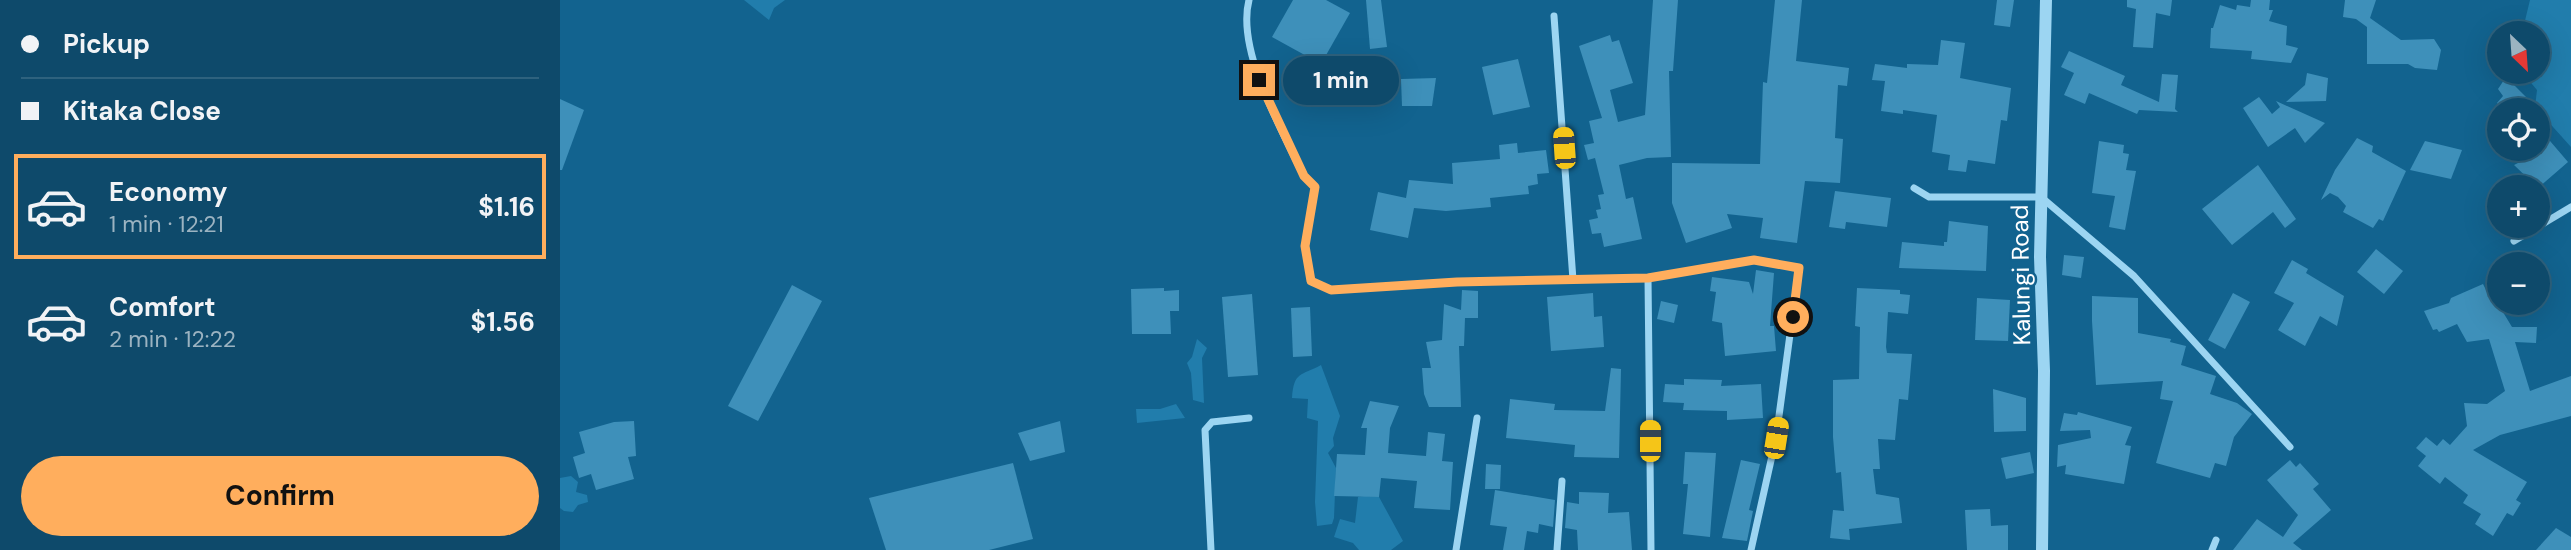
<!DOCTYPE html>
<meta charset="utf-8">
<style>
:root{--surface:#0e4a6b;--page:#175171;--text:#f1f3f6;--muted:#9bb3c1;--line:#2e627e;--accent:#ffae5d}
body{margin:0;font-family:"DM Sans",sans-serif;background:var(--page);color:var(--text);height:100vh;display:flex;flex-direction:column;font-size:26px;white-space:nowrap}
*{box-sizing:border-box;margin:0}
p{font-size:23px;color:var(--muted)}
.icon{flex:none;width:38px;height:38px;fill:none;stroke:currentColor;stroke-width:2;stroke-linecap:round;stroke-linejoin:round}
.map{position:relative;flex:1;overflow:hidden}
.sheet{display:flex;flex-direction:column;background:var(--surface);width:560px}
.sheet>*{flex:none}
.top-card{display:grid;align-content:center;height:154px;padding:0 21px;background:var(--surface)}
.needle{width:46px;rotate:155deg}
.buttons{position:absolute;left:1927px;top:21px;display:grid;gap:14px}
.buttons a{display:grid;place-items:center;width:63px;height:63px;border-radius:50%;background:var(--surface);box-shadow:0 7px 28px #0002,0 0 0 2px var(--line);font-size:35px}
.end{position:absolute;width:32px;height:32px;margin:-16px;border:9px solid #ffae5d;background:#111;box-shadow:0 0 0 4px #111}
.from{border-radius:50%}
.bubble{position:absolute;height:49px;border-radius:24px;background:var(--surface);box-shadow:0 7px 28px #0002,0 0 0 2px var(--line);font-size:23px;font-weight:700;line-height:49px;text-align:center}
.car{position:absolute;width:21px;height:42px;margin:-21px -10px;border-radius:9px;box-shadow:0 0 5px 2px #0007;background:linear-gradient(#f5c518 24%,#345 0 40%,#f5c518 0 76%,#345 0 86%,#f5c518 0)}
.top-card b{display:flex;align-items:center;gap:24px;height:66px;font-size:26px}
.top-card b+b{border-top:2px solid var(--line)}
.top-card i{width:18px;height:18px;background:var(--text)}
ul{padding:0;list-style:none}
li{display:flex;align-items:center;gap:21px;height:105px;margin:0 14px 10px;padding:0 7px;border:4px solid transparent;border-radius:0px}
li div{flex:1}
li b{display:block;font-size:26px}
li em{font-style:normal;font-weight:700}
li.selected{border-color:var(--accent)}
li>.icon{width:63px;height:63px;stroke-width:1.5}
.primary-button{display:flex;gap:14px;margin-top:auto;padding:14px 21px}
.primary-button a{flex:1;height:80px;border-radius:42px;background:var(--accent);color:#111;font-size:28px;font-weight:700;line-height:80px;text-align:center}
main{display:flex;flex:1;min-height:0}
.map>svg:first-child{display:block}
</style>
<main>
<section class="sheet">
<div class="top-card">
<b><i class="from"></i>Pickup</b>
<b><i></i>Kitaka Close</b>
</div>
<ul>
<li class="selected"><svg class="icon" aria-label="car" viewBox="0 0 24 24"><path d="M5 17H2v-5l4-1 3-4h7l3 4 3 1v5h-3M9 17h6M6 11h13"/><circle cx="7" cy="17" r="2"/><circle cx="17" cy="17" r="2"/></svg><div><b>Economy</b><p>1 min · 12:21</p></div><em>$1.16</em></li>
<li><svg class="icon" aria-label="car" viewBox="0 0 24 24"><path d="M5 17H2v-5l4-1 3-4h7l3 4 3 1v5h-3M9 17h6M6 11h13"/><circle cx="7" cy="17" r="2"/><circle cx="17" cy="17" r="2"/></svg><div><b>Comfort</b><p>2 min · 12:22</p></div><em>$1.56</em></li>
</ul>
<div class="primary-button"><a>Confirm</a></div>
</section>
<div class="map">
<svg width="2011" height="550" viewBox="0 0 2011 550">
<rect width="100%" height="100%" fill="#12638f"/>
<g fill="#217dac">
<polygon points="184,0 225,0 214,8 209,20"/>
<polygon points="1970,0 2011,0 2011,147 1975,107 1977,90 1962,72 1978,72 1978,33 1962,33"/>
<polygon points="637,339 647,348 642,358 644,403 633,400 631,373 627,363 632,357"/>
<path d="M761 365 780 416 773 438 774 446 768 453 776 468 774 518 772 524 757 526 755 502 758 421 747 418 748 399 732 398C734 371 741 376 761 365Z"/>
<polygon points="616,404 625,418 577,423 576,409 600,409"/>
<polygon points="11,476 18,482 16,492 27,495 28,502 18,505 13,512 4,511 0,508 0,478"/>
<polygon points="805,496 819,497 843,541 831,550 799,550 793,543 774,537 780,519 795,523 798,497"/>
</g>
<g fill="#3e90ba">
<polygon points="733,0 766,0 790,13 761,64 712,37"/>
<polygon points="806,0 821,0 827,47 810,49"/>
<polygon points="1093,0 1118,0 1113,71 1109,71 1111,157 1087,158 1059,165 1066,199 1073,197 1082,239 1044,247 1041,233 1032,234 1029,220 1038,218 1036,210 1041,209 1038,195 1044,194 1035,158 1028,160 1024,145 1034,143 1029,121 1042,118 1019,46 1050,35 1052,42 1059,40 1073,83 1050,90 1058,122 1085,115"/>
<polygon points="1215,0 1242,0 1236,61 1289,68 1287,86 1278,85 1275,138 1283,139 1280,183 1245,181 1237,243 1200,238 1203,218 1167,214 1172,228 1126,243 1112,203 1112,163 1200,164 1203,82 1207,83"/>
<polygon points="1437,0 1454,0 1450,27 1434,25"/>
<polygon points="1567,0 1612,0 1610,16 1596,13 1593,48 1573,47 1576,9 1567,7"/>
<polygon points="1691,0 1710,0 1709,10 1713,10 1709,21 1727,26 1726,45 1738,48 1731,63 1691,59 1692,51 1650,48 1651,28 1653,28 1660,5 1676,10 1677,5 1690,7"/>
<polygon points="1785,0 1816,0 1810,18 1841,40 1874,39 1881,50 1877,70 1855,68 1848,64 1807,64 1807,27 1796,19 1783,17"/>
<polygon points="1381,40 1405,43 1400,78 1451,88 1447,121 1441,120 1435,164 1408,160 1406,172 1388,170 1390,155 1372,152 1377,115 1343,110 1343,114 1321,111 1325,81 1312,80 1315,64 1347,68 1347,64 1378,65"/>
<polygon points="1509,51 1565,76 1561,85 1599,102 1602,74 1618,75 1615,109 1618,112 1579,110 1577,114 1529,93 1525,104 1504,95 1514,73 1501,67"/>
<polygon points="958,59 970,107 933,115 922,67"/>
<polygon points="1747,73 1768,78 1766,101 1726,102 1745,85"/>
<polygon points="1946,77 1967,98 1956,110 1943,110 1937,103 1943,96 1938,89"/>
<polygon points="876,78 872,106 842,106 841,79"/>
<polygon points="1699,97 1712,114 1720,107 1716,101 1765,123 1745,143 1735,128 1708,147 1683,108"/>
<polygon points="0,99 24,110 2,170 0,170"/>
<polygon points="1978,127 2008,162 1978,188 1954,165 1960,162 1948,149 1978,149"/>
<polygon points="1797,138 1813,146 1812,152 1846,171 1823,221 1819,219 1813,228 1783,212 1786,206 1778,197 1770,193 1761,200 1775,170"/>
<polygon points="1539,141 1564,145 1563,153 1569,154 1566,170 1576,171 1565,230 1549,227 1555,196 1532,193"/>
<polygon points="1865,141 1902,150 1891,179 1850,170"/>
<polygon points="957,143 958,153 986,150 989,173 977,174 978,184 968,186 969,194 930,198 931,207 886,211 854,208 848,238 810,230 818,192 846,198 849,180 893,184 892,163 940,159 939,145"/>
<polygon points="1698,165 1736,219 1725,228 1713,212 1672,245 1642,209"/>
<polygon points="1275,191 1331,198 1327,227 1286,222 1285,229 1269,227"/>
<polygon points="1389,221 1428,226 1426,271 1339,268 1342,242 1384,246 1384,242 1387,242"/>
<polygon points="1816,249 1843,271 1824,294 1797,272"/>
<polygon points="1504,255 1524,257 1521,278 1502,275"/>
<polygon points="1732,260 1748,269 1746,273 1784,296 1777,326 1760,316 1745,346 1718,330 1734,303 1714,293"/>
<polygon points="1196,270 1214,273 1210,326 1214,326 1216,351 1165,356 1162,323 1152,321 1156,292 1150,291 1152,277 1189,282 1193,294"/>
<polygon points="1923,284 1928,294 1932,294 1952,327 1977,327 1976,343 1955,342 1970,391 2011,376 2011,416 1940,435 1913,450 1967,482 1956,500 1961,503 1953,516 1947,513 1933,536 1915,524 1921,514 1903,503 1908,495 1885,477 1880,484 1858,466 1866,456 1856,448 1866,437 1877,446 1883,439 1890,445 1907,426 1904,403 1927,404 1945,391 1929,339 1907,342 1897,324 1879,332 1877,329 1873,330 1864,311 1889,303 1891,298"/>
<polygon points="232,285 262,301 198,421 168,406"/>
<polygon points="604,288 604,291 619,290 619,311 610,311 611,334 572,334 571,289"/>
<polygon points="1297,288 1340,290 1340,294 1350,295 1348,314 1328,312 1326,347 1327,353 1352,354 1348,400 1339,399 1335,440 1318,439 1320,469 1313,469 1316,494 1339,498 1342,523 1289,529 1290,540 1270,538 1273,510 1284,511 1281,472 1276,473 1273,437 1273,380 1299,379 1300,327 1295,326"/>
<polygon points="902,290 918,291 918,318 905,318 904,346 899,346 901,407 869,407 864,394 862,368 871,368 866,342 882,340 884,304 901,310"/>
<polygon points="1033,293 1034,317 1042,316 1044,347 991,351 987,297"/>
<polygon points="1673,293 1690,302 1665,349 1648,340"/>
<polygon points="692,294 698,375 668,377 662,297"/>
<polygon points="1532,296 1578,298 1578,333 1611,339 1610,342 1626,346 1621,365 1656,376 1650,394 1677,403 1692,414 1674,437 1666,466 1655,463 1650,478 1596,463 1613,401 1600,399 1603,381 1536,385 1532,321"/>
<polygon points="1417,298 1450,300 1448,341 1415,340"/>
<polygon points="1101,301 1118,305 1114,323 1097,319"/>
<polygon points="750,307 752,356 733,357 731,308"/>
<polygon points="1051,368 1061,369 1059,458 1014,457 1015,445 946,438 950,399 995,404 994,410 1045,411"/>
<polygon points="1124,379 1162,380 1161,386 1201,384 1203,418 1167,420 1167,411 1123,410 1124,403 1103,402 1105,384 1124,385"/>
<polygon points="1433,389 1466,398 1466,431 1434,432"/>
<polygon points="810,401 839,406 830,428 828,453 866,456 868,432 885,434 882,461 893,462 890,510 854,508 857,481 821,478 819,497 774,496 777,454 805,455 807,428 801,428"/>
<polygon points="1518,412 1572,427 1565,445 1571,446 1564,484 1505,474 1506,465 1497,467 1498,445 1531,438 1530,430 1500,431 1504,413 1517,415"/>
<polygon points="74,421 76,456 68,457 74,479 36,490 31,474 19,478 13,457 25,453 19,432 54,422"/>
<polygon points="500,421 505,452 470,461 458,433"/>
<polygon points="1125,452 1156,453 1150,537 1123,534 1128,484 1123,484"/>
<polygon points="1470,452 1474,473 1446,479 1441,458"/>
<polygon points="1181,460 1200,464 1189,510 1193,511 1187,541 1162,538"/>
<polygon points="1730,460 1736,467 1740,463 1759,484 1753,489 1771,510 1733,543 1742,550 1673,550 1697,519 1723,537 1738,515 1707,480"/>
<polygon points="453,463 473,539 429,550 326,550 309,498"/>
<polygon points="926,464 941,465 940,489 925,489"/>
<polygon points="935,490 995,500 993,527 979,524 978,533 967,531 964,550 943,550 947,527 930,525"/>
<polygon points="1019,492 1049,493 1048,513 1069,512 1072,550 1018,550 1017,530 1005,528 1007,502 1019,504"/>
<polygon points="1430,509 1431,526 1448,525 1448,550 1407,550 1405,510"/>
<polygon points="1996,528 2011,537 2011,550 1976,550"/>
</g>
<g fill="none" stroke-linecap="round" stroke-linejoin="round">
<g stroke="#9cd5f2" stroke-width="7">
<path d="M689 0C676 50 722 131 744 176L755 187 745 246 751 281 771 290 897 282 1088 278 1194 260 1239 268 1216 438 1191 550"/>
<polyline points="994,16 1013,280"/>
<polyline points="1354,188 1369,197 1481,197 1574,276 1730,447"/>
<polyline points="1954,241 2011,207"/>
<polyline points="1088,278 1091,550"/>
<polyline points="651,550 645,430 652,422 689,418"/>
<polyline points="896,550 917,418"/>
<polyline points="997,550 1002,481"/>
<polyline points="1652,550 1656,540"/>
</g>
<polyline stroke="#9cd5f2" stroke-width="12" points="1482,550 1484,371 1480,257 1486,0"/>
</g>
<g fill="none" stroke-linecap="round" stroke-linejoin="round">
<polyline stroke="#ffae5d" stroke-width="9" points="699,80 744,176 755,187 745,246 751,281 771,290 897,282 1088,278 1194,260 1239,268 1233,317"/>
</g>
<g text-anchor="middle" stroke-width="5" stroke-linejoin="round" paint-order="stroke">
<g font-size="24" fill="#fff" stroke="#12638f">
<text transform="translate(1461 275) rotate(-91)" y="8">Kalungi Road</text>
</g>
</g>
</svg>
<div class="buttons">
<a><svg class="needle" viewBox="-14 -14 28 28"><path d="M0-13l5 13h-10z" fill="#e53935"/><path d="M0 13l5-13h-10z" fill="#9bb3c1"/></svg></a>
<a><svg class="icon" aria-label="locate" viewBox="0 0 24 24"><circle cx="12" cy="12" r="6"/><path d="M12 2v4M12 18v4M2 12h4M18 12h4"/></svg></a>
<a>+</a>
<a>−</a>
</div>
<i class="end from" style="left:1233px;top:317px"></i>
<i class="end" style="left:699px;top:80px"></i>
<div class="bubble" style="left:723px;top:56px;width:116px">1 min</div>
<i class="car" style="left:1004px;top:148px;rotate:356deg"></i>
<i class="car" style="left:1216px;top:438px;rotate:9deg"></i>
<i class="car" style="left:1090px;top:441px;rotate:0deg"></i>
</div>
</main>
